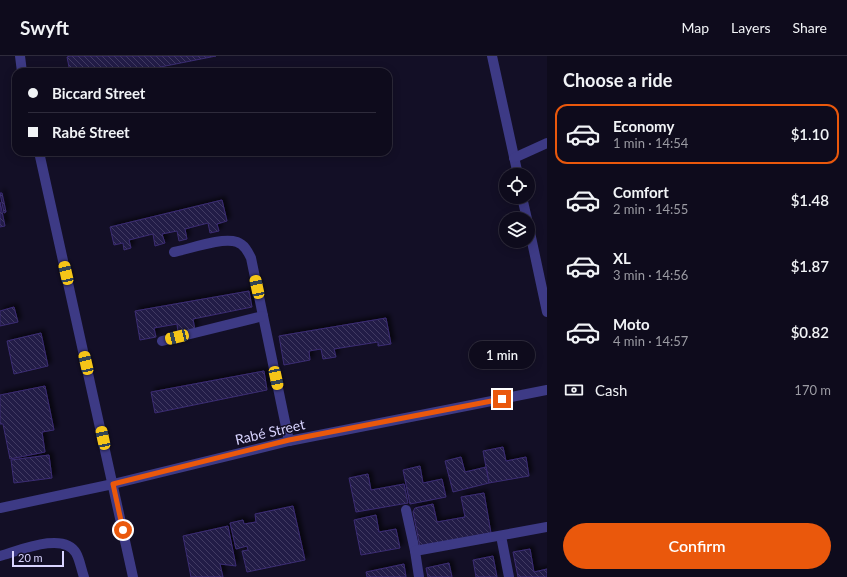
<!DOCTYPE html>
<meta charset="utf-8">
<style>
:root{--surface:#0e0b1c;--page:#171425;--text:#f1f3f6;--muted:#9b9ba3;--line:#2e2b3b;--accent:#ea580c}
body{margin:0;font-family:Lato,sans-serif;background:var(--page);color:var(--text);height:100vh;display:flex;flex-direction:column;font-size:15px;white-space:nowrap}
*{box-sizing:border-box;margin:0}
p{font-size:13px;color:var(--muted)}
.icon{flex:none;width:22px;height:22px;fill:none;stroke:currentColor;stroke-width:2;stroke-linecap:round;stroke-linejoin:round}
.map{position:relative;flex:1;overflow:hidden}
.details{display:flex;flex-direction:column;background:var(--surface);width:300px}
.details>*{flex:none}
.banner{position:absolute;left:12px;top:12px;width:380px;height:88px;border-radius:12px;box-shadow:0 2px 10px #0003,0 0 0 1px var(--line);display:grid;align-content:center;height:88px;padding:0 16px;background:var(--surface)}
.controls{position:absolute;left:499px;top:112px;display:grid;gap:8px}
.controls a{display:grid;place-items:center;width:36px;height:36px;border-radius:50%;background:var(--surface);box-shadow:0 2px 10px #0003,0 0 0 1px var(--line);font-size:20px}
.scale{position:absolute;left:12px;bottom:10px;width:52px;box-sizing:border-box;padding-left:4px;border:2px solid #d9d4ff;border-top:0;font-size:11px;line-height:14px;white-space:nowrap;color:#d9d4ff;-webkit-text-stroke:3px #130f26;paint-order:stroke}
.end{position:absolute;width:18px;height:18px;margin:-9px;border:5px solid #ea580c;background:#fff;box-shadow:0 0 0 2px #fff}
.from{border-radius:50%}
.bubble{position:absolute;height:28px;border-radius:14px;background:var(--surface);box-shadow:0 2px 10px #0003,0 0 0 1px var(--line);font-size:13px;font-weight:600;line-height:28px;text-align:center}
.car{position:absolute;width:12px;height:24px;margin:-12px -6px;border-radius:5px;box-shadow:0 0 3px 1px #0007;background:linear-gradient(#f5c518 24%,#345 0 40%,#f5c518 0 76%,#345 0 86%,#f5c518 0)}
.banner b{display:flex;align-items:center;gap:14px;height:38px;font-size:15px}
.banner b+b{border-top:1px solid var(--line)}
.banner i{width:10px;height:10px;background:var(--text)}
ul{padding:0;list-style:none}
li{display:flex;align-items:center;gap:12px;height:60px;margin:0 8px 6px;padding:0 8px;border:2px solid transparent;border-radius:12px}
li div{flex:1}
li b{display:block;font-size:15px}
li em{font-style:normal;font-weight:600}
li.selected{border-color:var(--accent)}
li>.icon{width:36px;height:36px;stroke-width:1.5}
h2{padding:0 16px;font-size:18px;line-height:48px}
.pay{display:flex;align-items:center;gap:10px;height:44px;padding:0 16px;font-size:15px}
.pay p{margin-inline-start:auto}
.cta{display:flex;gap:8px;margin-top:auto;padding:8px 16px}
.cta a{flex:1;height:46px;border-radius:24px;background:var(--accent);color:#fff;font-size:16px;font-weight:600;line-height:46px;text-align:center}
header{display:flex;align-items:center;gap:24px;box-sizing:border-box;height:56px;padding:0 20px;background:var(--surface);border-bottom:1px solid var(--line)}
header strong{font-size:19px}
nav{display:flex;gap:22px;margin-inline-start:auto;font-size:14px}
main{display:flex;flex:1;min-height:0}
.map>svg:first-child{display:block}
</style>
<header>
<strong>Swyft</strong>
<nav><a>Map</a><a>Layers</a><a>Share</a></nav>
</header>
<main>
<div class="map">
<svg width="547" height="521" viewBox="0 0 547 521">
<defs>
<pattern id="building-back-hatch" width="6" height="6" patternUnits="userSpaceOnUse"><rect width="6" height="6" fill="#241b47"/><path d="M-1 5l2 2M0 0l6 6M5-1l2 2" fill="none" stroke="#433b63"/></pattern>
<filter id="shadow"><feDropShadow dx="3.5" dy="-3.5" stdDeviation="2" flood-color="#0009"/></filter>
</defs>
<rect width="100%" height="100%" fill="#130f26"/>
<g fill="url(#building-back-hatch)" stroke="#3b2d73" filter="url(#shadow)">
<polygon points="70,0 216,0 135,16 70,16 67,1"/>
<polygon points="0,137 2,137 6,156 4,157"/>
<polygon points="222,144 227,165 217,168 219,175 210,177 208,167 185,173 187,183 179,185 177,175 162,178 165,187 155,190 153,178 129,184 131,192 124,194 123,187 114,189 110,171"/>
<polygon points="0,146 5,170 0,171"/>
<polygon points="249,235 252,251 193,263 195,274 178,277 177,268 154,272 156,281 140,284 135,255"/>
<polygon points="14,251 18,266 0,270 0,255"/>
<polygon points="386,262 391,288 378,290 378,286 334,293 336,301 323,303 321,293 309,295 310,304 284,309 279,280"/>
<polygon points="41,277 48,310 14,318 7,285"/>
<polygon points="264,315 267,334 155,357 151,336"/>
<polygon points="45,330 54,374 42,376 45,396 10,403 3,368 0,368 0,339"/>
<polygon points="503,391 506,405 526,401 529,420 489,427 483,395"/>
<polygon points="49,399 52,422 14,427 11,404"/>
<polygon points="461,401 465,416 486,411 489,427 453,436 445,405"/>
<polygon points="420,410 423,427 442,423 446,441 410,448 403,414"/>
<polygon points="368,418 371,434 404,428 408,447 356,456 349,422"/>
<polygon points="484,437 491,477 420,491 413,456 415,452 433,448 437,466 465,461 461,441"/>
<polygon points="293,450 305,504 247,516 242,495 248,494 247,490 236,493 230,467 243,464 244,468 256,466 255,458"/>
<polygon points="376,459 379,476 396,473 400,492 361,499 354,464"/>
<polygon points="228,470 236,510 220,508 223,521 191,521 183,480"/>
<polygon points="530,493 534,516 547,513 547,521 518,521 513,496"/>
<polygon points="493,500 497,521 476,521 473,504"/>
<polygon points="449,507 452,521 428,521 426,512"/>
<polygon points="404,508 406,521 367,521 366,516"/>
</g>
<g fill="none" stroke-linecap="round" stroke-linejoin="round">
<path stroke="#3d3a85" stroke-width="10" d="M0 500C18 495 64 475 76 497 80 504 81 513 84 521"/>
<g stroke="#3d3a85" stroke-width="10">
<polyline points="20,0 22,16"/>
<polyline points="492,0 518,119"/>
<polyline points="39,96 133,521"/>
<polyline points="514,102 547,87"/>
<polyline points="522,141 527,163"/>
<polyline points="528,167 547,256"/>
<path d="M174 196C190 193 221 181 237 186 245 189 248 196 251 202L289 385"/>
<polyline points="162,285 263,260"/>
<polyline points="0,452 113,428 289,385 547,334"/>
<polyline points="406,454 415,495"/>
<polyline points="501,480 509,521"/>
<polyline points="419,521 415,495 547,471"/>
</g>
</g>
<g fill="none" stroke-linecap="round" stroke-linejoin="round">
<polyline stroke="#ea580c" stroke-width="5" points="123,474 113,428 289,384 502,343"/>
</g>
<g text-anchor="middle" stroke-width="3" stroke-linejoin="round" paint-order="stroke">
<g font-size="14" fill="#d9d4ff" stroke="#130f26">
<text transform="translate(270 376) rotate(-13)" y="5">Rabé Street</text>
</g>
</g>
</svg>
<div class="controls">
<a><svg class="icon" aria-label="locate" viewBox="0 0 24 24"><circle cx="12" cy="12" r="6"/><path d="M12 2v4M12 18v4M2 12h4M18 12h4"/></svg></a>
<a><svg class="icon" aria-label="layers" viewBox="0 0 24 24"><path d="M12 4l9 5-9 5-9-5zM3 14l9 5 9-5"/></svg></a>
</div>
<div class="scale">20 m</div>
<i class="end from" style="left:123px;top:474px"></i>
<i class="end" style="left:502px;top:343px"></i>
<div class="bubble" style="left:469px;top:285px;width:66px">1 min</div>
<i class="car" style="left:66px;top:217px;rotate:347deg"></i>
<i class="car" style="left:257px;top:231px;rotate:348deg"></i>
<i class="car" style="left:177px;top:281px;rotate:256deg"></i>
<i class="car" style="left:86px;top:307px;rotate:347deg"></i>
<i class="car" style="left:276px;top:322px;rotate:168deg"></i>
<i class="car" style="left:103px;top:382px;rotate:348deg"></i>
<div class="banner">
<b><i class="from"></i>Biccard Street</b>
<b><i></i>Rabé Street</b>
</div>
</div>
<section class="details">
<h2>Choose a ride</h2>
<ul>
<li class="selected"><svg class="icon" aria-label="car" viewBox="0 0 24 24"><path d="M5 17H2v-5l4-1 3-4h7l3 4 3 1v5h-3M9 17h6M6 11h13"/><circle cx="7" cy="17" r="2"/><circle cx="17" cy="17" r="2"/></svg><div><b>Economy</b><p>1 min · 14:54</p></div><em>$1.10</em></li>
<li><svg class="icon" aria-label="car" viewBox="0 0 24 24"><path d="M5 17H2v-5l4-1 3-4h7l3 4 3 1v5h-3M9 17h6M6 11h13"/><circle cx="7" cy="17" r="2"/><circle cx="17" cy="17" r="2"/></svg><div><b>Comfort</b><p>2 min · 14:55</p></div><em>$1.48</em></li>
<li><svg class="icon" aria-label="car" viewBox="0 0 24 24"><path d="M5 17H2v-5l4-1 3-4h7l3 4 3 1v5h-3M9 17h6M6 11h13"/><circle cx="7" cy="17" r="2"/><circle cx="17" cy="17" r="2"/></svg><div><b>XL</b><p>3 min · 14:56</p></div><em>$1.87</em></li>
<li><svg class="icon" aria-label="car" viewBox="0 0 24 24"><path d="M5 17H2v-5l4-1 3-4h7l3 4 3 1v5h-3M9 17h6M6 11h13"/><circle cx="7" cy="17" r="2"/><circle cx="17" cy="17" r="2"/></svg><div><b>Moto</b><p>4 min · 14:57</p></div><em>$0.82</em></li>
</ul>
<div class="pay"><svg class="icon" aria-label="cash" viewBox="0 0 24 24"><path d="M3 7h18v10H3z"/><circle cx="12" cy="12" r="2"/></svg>Cash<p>170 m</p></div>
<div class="cta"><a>Confirm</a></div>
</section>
</main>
